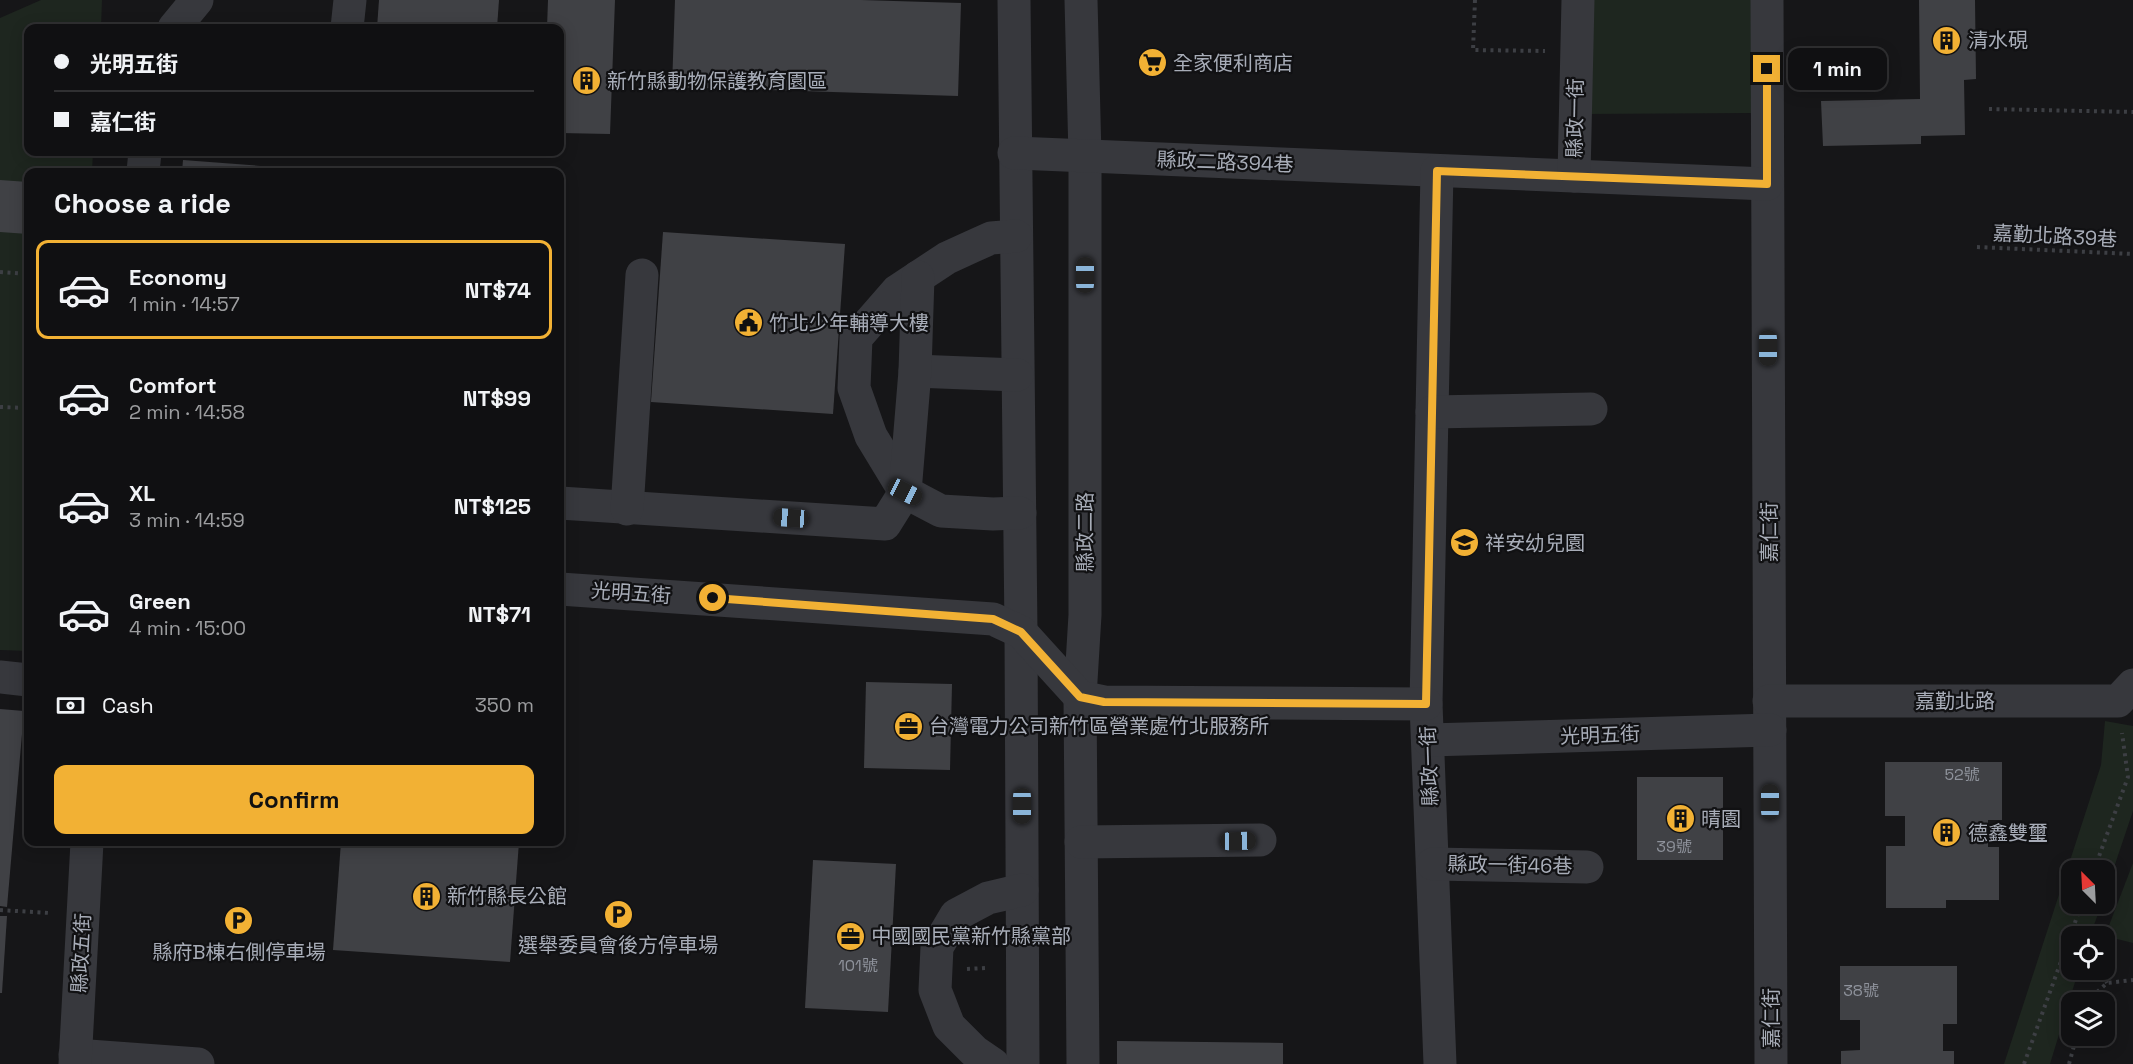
<!DOCTYPE html>
<meta charset="utf-8">
<style>
:root{--surface:#101012;--page:#19191b;--text:#f1f3f6;--muted:#9c9d9f;--line:#303032;--accent:#f2b134}
body{margin:0;font-family:"Space Grotesk","Noto Sans TC",sans-serif;background:var(--page);color:var(--text);height:100vh;display:flex;flex-direction:column;font-size:22px;white-space:nowrap}
*{box-sizing:border-box;margin:0}
p{font-size:20px;color:var(--muted)}
.icon{flex:none;width:33px;height:33px;fill:none;stroke:currentColor;stroke-width:2;stroke-linecap:round;stroke-linejoin:round}
.map{position:relative;flex:1;overflow:hidden}
.side{position:absolute;left:24px;top:168px;width:540px;height:678px;display:flex;flex-direction:column;background:var(--surface);border-radius:12px;box-shadow:0 3px 15px #0003,0 0 0 2px var(--line)}
.side>*{flex:none}
.top-card{position:absolute;left:24px;top:24px;width:540px;height:132px;border-radius:12px;box-shadow:0 3px 15px #0003,0 0 0 2px var(--line);display:grid;align-content:center;height:132px;padding:0 30px;background:var(--surface)}
.needle{width:39px;rotate:336deg}
.fabs{position:absolute;left:2061px;top:860px;display:grid;gap:12px}
.fabs a{display:grid;place-items:center;width:54px;height:54px;border-radius:12px;background:var(--surface);box-shadow:0 3px 15px #0003,0 0 0 2px var(--line);font-size:30px}
.end{position:absolute;width:27px;height:27px;margin:-14px;border:8px solid #f2b134;background:#111;box-shadow:0 0 0 3px #111}
.from{border-radius:50%}
.bubble{position:absolute;height:42px;border-radius:12px;background:var(--surface);box-shadow:0 3px 15px #0003,0 0 0 2px var(--line);font-size:20px;font-weight:700;line-height:42px;text-align:center}
.car{position:absolute;width:18px;height:36px;margin:-18px -9px;border-radius:8px;box-shadow:0 0 4px 2px #0007;background:linear-gradient(#222 24%,#8ab4d8 0 40%,#222 0 76%,#8ab4d8 0 86%,#222 0)}
.top-card b{display:flex;align-items:center;gap:21px;height:57px;font-size:22px}
.top-card b+b{border-top:2px solid var(--line)}
.top-card i{width:15px;height:15px;background:var(--text)}
ul{padding:0;list-style:none}
li{display:flex;align-items:center;gap:18px;height:99px;margin:0 12px 9px;padding:0 18px;border:3px solid transparent;border-radius:12px}
li div{flex:1}
li b{display:block;font-size:22px}
li em{font-style:normal;font-weight:700}
li.on{border-color:var(--accent)}
li>.icon{width:54px;height:54px;stroke-width:1.5}
h2{padding:0 30px;font-size:27px;line-height:72px}
.pay{display:flex;align-items:center;gap:15px;height:66px;padding:0 30px;font-size:22px}
.pay p{margin-inline-start:auto}
.button{display:flex;gap:12px;margin-top:auto;padding:12px 30px}
.button a{flex:1;height:69px;border-radius:12px;background:var(--accent);color:#111;font-size:24px;font-weight:700;line-height:69px;text-align:center}
.map>svg:first-child{display:block}
</style>
<div class="map">
<svg width="2133" height="1064" viewBox="0 0 2133 1064">
<rect width="100%" height="100%" fill="#161618"/>
<g fill="#1e261f">
<polygon points="41,0 102,0 101,28 28,28 28,152 93,152 92,172 28,172 28,651 0,650 0,18"/>
<polygon points="1584,0 1751,0 1751,113 1584,114"/>
<polygon points="2105,721 2133,726 2133,811 2105,894 2104,870 2072,870 2072,903 2102,903 2090,936 2072,936 2072,969 2079,969 2050,1064 2004,1064 2101,765"/>
<polygon points="2133,863 2133,943 2105,936"/>
</g>
<g fill="#404145">
<polygon points="379,0 499,0 497,28 377,28"/>
<polygon points="548,0 615,0 610,134 560,133 560,28 547,28"/>
<polygon points="675,0 861,0 961,3 958,96 672,87"/>
<polygon points="1919,0 1975,0 1976,79 1964,80 1965,135 1921,136 1921,144 1823,146 1821,101 1920,99"/>
<polygon points="183,160 328,171 328,172 182,172"/>
<polygon points="0,180 28,182 28,234 0,232"/>
<polygon points="663,232 845,244 833,414 651,402"/>
<polygon points="866,682 952,684 950,770 864,768"/>
<polygon points="0,709 24,711 7,907 0,906"/>
<polygon points="1885,762 2002,762 2002,820 1988,820 1988,847 1999,847 1999,900 1946,900 1946,908 1886,908 1886,846 1905,846 1905,816 1885,816"/>
<rect x="1637" y="777" width="86" height="83"/>
<polygon points="341,842 519,842 510,962 333,950"/>
<polygon points="813,860 896,864 888,1012 805,1008"/>
<polygon points="0,916 7,916 2,993 0,993"/>
<polygon points="1840,966 1957,966 1957,1024 1943,1024 1943,1051 1954,1051 1954,1064 1841,1064 1841,1051 1860,1050 1860,1020 1840,1020"/>
<polygon points="1117,1041 1283,1043 1283,1064 1117,1064"/>
</g>
<g fill="none" stroke-linecap="round" stroke-linejoin="round">
<g stroke="#3d3f44" stroke-width="4" stroke-dasharray="3 4.5" stroke-linecap="butt">
<polyline points="1475,0 1473,50 1545,51"/>
<polyline points="1989,109 2133,112"/>
<polyline points="1977,247 2133,254"/>
<polyline points="0,272 28,274"/>
<polyline points="0,407 28,408"/>
<polyline points="2094,870 2128,777 2122,733"/>
<polyline points="0,910 50,913"/>
<polyline points="2073,928 2078,936"/>
<polyline points="967,969 986,968"/>
<polyline points="2098,969 2107,983"/>
<polyline points="2086,1002 2107,983 2133,980"/>
<polyline points="2024,1064 2082,903"/>
<polyline points="2069,1064 2077,1035"/>
</g>
<g stroke="#37383d" stroke-width="33">
<polyline points="1014,0 1021,632 1023,1064"/>
<polyline points="1081,0 1085,156 1085,615 1080,697 1083,1064"/>
<polyline points="1767,0 1771,1064"/>
<polyline points="174,28 197,0"/>
<polyline points="347,28 350,0"/>
<polyline points="1014,153 1767,184"/>
<polyline points="1437,171 1426,704 1440,1064"/>
<polyline points="143,172 145,152"/>
<polyline points="1574,176 1578,0"/>
<polyline points="1016,236 991,238 971,247 947,258 897,291 856,338 854,388 871,436 905,492 941,511 993,514 1020,513"/>
<polyline points="915,371 1017,375"/>
<polyline points="1432,412 1591,409"/>
<polyline points="560,503 885,524 905,492 915,371 918,277"/>
<polyline points="627,509 642,275"/>
<polyline points="560,589 993,619 1021,632 1080,697 1104,702 1426,704"/>
<polyline points="0,677 28,680"/>
<polyline points="1769,701 2118,701 2133,685"/>
<polyline points="1429,740 1770,730"/>
<polyline points="1081,842 1260,840"/>
<polyline points="1433,864 1587,867"/>
<polyline points="75,1055 198,1064"/>
<polyline points="75,1064 87,842"/>
<polyline points="993,1064 974,1051 949,1026 935,990 937,947 956,915 988,898 1022,890"/>
</g>
</g>
<g fill="none" stroke-linecap="round" stroke-linejoin="round">
<polyline stroke="#f2b134" stroke-width="8" points="713,598 993,619 1021,632 1080,697 1104,702 1426,704 1437,171 1767,184 1767,69"/>
</g>
<defs>
<symbol id="building-disc" viewBox="-11 -11 22 22"><circle r="9.5" fill="#f2b134" stroke="#111113"/><path d="M-4-6H4V6H1V3H-1V6H-4ZM-2.5-4.3h1.7v1.8h-1.7ZM.8-4.3h1.7v1.8H.8ZM-2.5-1h1.7V.8h-1.7ZM.8-1h1.7V.8H.8Z" fill="#111"/></symbol>
<symbol id="supermarket-disc" viewBox="-11 -11 22 22"><circle r="9.5" fill="#f2b134" stroke="#111113"/><path d="M-6-5.5h2.5l.6 2H6L4.5 2H-2.5L-4.4-4H-6ZM-1.5 3.2a1.3 1.3 0 1 0 .1 0ZM3 3.2a1.3 1.3 0 1 0 .1 0Z" fill="#111"/></symbol>
<symbol id="civic-disc" viewBox="-11 -11 22 22"><circle r="9.5" fill="#f2b134" stroke="#111113"/><path d="M-.6-6.5H3V-4.5H.6V-3L4-1V1h2V6H-6V1h2V-1L-.6-3ZM-1.2 2.5V6h2.4V2.5Z" fill="#111"/></symbol>
<symbol id="school-disc" viewBox="-11 -11 22 22"><circle r="9.5" fill="#f2b134" stroke="#111113"/><path d="M0-5L7-2L0 1L-7-2ZM-4 1L0 2.5L4 1V4Q0 6-4 4Z" fill="#111"/></symbol>
<symbol id="office-disc" viewBox="-11 -11 22 22"><circle r="9.5" fill="#f2b134" stroke="#111113"/><path d="M-6-3h4V-5.5h4V-3h4V5H-6ZM-1-4.5V-3h2v-1.5ZM-6 0V1H6V0Z" fill="#111"/></symbol>
<symbol id="parking-disc" viewBox="-11 -11 22 22"><circle r="9.5" fill="#f2b134" stroke="#111113"/><path d="M-3.5-5.5H1a3.5 3.5 0 0 1 0 7H-1V5.5H-3.5ZM-1-3.4V-.6H.8a1.4 1.4 0 0 0 0-2.8Z" fill="#111"/></symbol>
</defs>
<g fill-rule="evenodd">
<use href="#building-disc" x="1930" y="24" width="33" height="33"/>
<use href="#supermarket-disc" x="1136" y="46" width="33" height="33"/>
<use href="#building-disc" x="570" y="64" width="33" height="33"/>
<use href="#civic-disc" x="732" y="306" width="33" height="33"/>
<use href="#school-disc" x="1448" y="526" width="33" height="33"/>
<use href="#office-disc" x="892" y="710" width="33" height="33"/>
<use href="#building-disc" x="1664" y="802" width="33" height="33"/>
<use href="#building-disc" x="1930" y="816" width="33" height="33"/>
<use href="#building-disc" x="410" y="880" width="33" height="33"/>
<use href="#parking-disc" x="602" y="898" width="33" height="33"/>
<use href="#parking-disc" x="222" y="904" width="33" height="33"/>
<use href="#office-disc" x="834" y="920" width="33" height="33"/>
</g>
<g text-anchor="middle" stroke-width="4.5" stroke-linejoin="round" paint-order="stroke">
<g font-size="16" fill="#8e929b">
<text x="1962" y="780">52號</text>
<text x="1674" y="852">39號</text>
<text x="858" y="971">101號</text>
<text x="1861" y="996">38號</text>
</g>
<g font-size="20" fill="#a8adb8" stroke="#111113" text-anchor="start">
<text x="1968" y="47">清水硯</text>
<text x="1173" y="70">全家便利商店</text>
<text x="607" y="88">新竹縣動物保護教育園區</text>
<text x="769" y="330">竹北少年輔導大樓</text>
<text x="1485" y="550">祥安幼兒園</text>
<text x="929" y="733">台灣電力公司新竹區營業處竹北服務所</text>
<text x="1701" y="826">晴園</text>
<text x="1968" y="840">德鑫雙璽</text>
<text x="447" y="903">新竹縣長公館</text>
<text x="871" y="943">中國國民黨新竹縣黨部</text>
<text x="618" y="952" text-anchor="middle">選舉委員會後方停車場</text>
<text x="239" y="959" text-anchor="middle">縣府B棟右側停車場</text>
</g>
<g font-size="20" fill="#a8adb8" stroke="#111113">
<text transform="translate(1575 118) rotate(-89)" y="7">縣政一街</text>
<text transform="translate(1225 162) rotate(2)" y="7">縣政二路394巷</text>
<text transform="translate(2055 236) rotate(3)" y="7">嘉勤北路39巷</text>
<text transform="translate(1085 532) rotate(-90)" y="7">縣政二路</text>
<text transform="translate(1769 532) rotate(-90)" y="7">嘉仁街</text>
<text transform="translate(631 593) rotate(4)" y="7">光明五街</text>
<text x="1955" y="708">嘉勤北路</text>
<text transform="translate(1600 735) rotate(-2)" y="7">光明五街</text>
<text transform="translate(1429 766) rotate(-92)" y="7">縣政一街</text>
<text transform="translate(1510 865) rotate(1)" y="7">縣政一街46巷</text>
<text transform="translate(81 953) rotate(-87)" y="7">縣政五街</text>
<text transform="translate(1771 1018) rotate(-90)" y="7">嘉仁街</text>
</g>
</g>
</svg>
<div class="fabs">
<a><svg class="needle" viewBox="-14 -14 28 28"><path d="M0-13l5 13h-10z" fill="#e53935"/><path d="M0 13l5-13h-10z" fill="#9c9d9f"/></svg></a>
<a><svg class="icon" aria-label="locate" viewBox="0 0 24 24"><circle cx="12" cy="12" r="6"/><path d="M12 2v4M12 18v4M2 12h4M18 12h4"/></svg></a>
<a><svg class="icon" aria-label="layers" viewBox="0 0 24 24"><path d="M12 4l9 5-9 5-9-5zM3 14l9 5 9-5"/></svg></a>
</div>
<i class="end from" style="left:713px;top:598px"></i>
<i class="end" style="left:1767px;top:69px"></i>
<div class="bubble" style="left:1788px;top:48px;width:99px">1 min</div>
<i class="car" style="left:1085px;top:275px;rotate:0deg"></i>
<i class="car" style="left:1768px;top:348px;rotate:180deg"></i>
<i class="car" style="left:905px;top:492px;rotate:117deg"></i>
<i class="car" style="left:791px;top:518px;rotate:274deg"></i>
<i class="car" style="left:1770px;top:802px;rotate:0deg"></i>
<i class="car" style="left:1022px;top:806px;rotate:180deg"></i>
<i class="car" style="left:1238px;top:841px;rotate:89deg"></i>
<div class="top-card">
<b><i class="from"></i>光明五街</b>
<b><i></i>嘉仁街</b>
</div>
<section class="side">
<h2>Choose a ride</h2>
<ul>
<li class="on"><svg class="icon" aria-label="car" viewBox="0 0 24 24"><path d="M5 17H2v-5l4-1 3-4h7l3 4 3 1v5h-3M9 17h6M6 11h13"/><circle cx="7" cy="17" r="2"/><circle cx="17" cy="17" r="2"/></svg><div><b>Economy</b><p>1 min · 14:57</p></div><em>NT$74</em></li>
<li><svg class="icon" aria-label="car" viewBox="0 0 24 24"><path d="M5 17H2v-5l4-1 3-4h7l3 4 3 1v5h-3M9 17h6M6 11h13"/><circle cx="7" cy="17" r="2"/><circle cx="17" cy="17" r="2"/></svg><div><b>Comfort</b><p>2 min · 14:58</p></div><em>NT$99</em></li>
<li><svg class="icon" aria-label="car" viewBox="0 0 24 24"><path d="M5 17H2v-5l4-1 3-4h7l3 4 3 1v5h-3M9 17h6M6 11h13"/><circle cx="7" cy="17" r="2"/><circle cx="17" cy="17" r="2"/></svg><div><b>XL</b><p>3 min · 14:59</p></div><em>NT$125</em></li>
<li><svg class="icon" aria-label="car" viewBox="0 0 24 24"><path d="M5 17H2v-5l4-1 3-4h7l3 4 3 1v5h-3M9 17h6M6 11h13"/><circle cx="7" cy="17" r="2"/><circle cx="17" cy="17" r="2"/></svg><div><b>Green</b><p>4 min · 15:00</p></div><em>NT$71</em></li>
</ul>
<div class="pay"><svg class="icon" aria-label="cash" viewBox="0 0 24 24"><path d="M3 7h18v10H3z"/><circle cx="12" cy="12" r="2"/></svg>Cash<p>350 m</p></div>
<div class="button"><a>Confirm</a></div>
</section>
</div>
